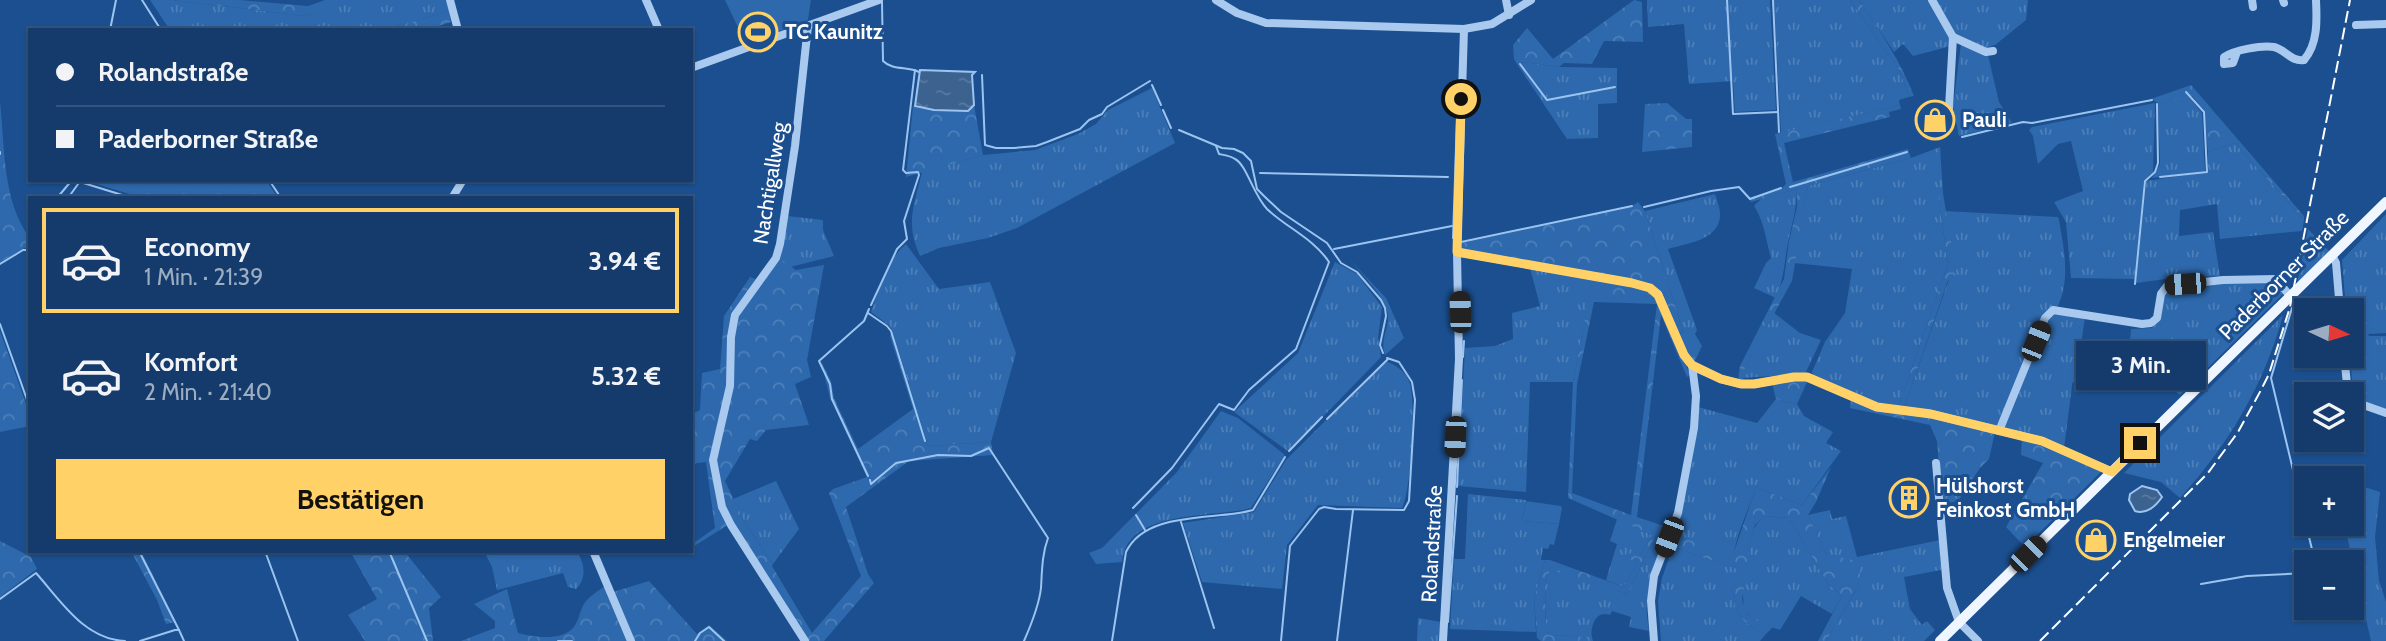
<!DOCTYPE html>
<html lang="de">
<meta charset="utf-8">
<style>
:root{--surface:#143b6b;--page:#214673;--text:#f1f3f6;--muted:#9dadc1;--line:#33557e;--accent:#ffd166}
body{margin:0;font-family:Cabin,sans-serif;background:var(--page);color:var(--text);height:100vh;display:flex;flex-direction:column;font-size:26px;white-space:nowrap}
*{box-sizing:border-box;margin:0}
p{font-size:23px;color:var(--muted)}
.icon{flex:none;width:38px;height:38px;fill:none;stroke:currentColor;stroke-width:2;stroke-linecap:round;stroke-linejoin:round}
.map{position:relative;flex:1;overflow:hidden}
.panel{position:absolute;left:28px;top:196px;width:665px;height:357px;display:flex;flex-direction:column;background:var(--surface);border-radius:0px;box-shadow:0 2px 5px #0004,0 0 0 2px var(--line)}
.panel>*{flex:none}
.top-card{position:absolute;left:28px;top:28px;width:665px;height:154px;border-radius:0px;box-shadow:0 2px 5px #0004,0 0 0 2px var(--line);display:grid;align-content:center;height:154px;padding:0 28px;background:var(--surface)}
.needle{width:46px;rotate:94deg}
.tools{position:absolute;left:2294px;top:298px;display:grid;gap:14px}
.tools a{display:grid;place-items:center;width:70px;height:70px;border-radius:0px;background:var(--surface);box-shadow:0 2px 5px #0004,0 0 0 2px var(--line);font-size:35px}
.end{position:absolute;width:32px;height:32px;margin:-16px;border:9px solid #ffd166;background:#111;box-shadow:0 0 0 4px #111}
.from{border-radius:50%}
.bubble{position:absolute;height:49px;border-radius:0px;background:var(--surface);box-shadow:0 2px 5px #0004,0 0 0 2px var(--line);font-size:23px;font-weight:800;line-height:49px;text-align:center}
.car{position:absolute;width:21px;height:42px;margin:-21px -10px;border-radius:9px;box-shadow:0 0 5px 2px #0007;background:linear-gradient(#222 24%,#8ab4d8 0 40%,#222 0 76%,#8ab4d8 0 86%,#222 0)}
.top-card b{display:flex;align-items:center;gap:24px;height:66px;font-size:26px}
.top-card b+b{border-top:2px solid var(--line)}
.top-card i{width:18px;height:18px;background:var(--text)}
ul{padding:12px 0 0;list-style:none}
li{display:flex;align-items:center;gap:21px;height:105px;margin:0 14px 10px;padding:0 14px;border:4px solid transparent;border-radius:0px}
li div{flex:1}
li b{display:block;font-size:26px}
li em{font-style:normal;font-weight:800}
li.active{border-color:var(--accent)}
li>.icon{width:63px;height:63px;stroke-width:1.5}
.cta{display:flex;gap:14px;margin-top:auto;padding:14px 28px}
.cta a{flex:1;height:80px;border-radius:0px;background:var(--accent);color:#111;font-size:28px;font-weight:800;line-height:80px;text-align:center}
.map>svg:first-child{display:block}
</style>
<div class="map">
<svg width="2386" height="641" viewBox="0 0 2386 641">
<defs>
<pattern id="grass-tufts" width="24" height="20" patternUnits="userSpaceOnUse" patternTransform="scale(1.75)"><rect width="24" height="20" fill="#2e69ad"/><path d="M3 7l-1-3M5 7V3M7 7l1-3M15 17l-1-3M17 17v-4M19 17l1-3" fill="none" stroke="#4d80b9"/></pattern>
<pattern id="forest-crowns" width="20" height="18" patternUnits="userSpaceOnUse" patternTransform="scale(1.75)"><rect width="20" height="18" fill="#2e69ad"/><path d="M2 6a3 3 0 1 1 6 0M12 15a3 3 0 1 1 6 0" fill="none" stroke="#4d80b9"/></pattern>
<pattern id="water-ripples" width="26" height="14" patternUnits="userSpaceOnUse" patternTransform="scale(1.75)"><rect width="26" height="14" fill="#3c6290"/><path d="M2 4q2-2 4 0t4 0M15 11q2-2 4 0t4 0" fill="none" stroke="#597aa1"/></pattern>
</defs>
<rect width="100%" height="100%" fill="#1b4f8f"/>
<g fill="url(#grass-tufts)">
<polygon points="150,0 172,0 305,16 314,13 314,4 325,0 446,0 449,11 384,30 170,30"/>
<polygon points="1647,0 1770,0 1776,110 1735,112 1733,81 1689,84 1684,24 1648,27"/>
<polygon points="1774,0 1850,0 1900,71 1909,97 1899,100 1900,105 1781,133"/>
<polygon points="1859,0 1928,0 1948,33 1951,46 1913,56 1903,44 1894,52"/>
<polygon points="1935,0 2028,0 2026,20 1995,45 1982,49 1956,36"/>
<polygon points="1961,44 1988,55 1999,102 2012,123 1959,136 1953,107"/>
<polygon points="1524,62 1559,67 1617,68 1617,103 1598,104 1598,138 1567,139 1517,64"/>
<path d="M1152 88 1175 143 1017 228 988 238 939 248 920 256C905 223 914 206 922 172L983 155 1035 150 1078 134 1096 124 1108 110Z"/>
<polygon points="2188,96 2202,113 2205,171 2152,178 2160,164 2158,103"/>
<polygon points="2155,103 2153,172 2144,180 2135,279 2071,278 2066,222 2054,202 2083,191 2071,141 2058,144 2038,164 2033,136 2029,130 2032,127"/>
<polygon points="2235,143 2304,220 2302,231 2220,239 2217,204 2180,210 2179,236 2213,232 2220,276 2173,278 2136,283 2146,181 2208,172 2208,152"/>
<polygon points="1940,147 1943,193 1938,193 1948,264 1898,408 1865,399 1814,377 1812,372 1825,342 1845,313 1852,269 1794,263 1808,186 1911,158"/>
<path d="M1797 189C1797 206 1793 221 1789 238 1784 261 1785 276 1776 298L1754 288 1766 263 1771 258C1766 240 1764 221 1754 206L1762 198Z"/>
<path d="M1715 194C1717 201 1721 210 1720 217 1717 241 1687 243 1668 249L1697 330 1695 334 1702 346 1694 363 1685 351 1679 335 1683 331 1645 211Z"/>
<path d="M1944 211 2058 217 2059 220C2064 249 2071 280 2057 308H2052L1996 427 1904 408 1949 279 1956 273Z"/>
<polygon points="2386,214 2386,333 2368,334 2369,336 2386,336 2386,409 2360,401 2353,392 2350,355 2352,355 2352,310 2346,310 2342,260"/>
<polygon points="787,216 823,220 823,230 834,256 790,267 778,257"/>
<polygon points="2308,229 2330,252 2297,284"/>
<path d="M906 244 939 289 990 282 1016 353 991 442 928 446 892 330 890 326 871 312C879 290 887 260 906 244Z"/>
<path d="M1351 261 1386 298 1404 338 1385 355C1380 340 1388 331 1388 317 1389 300 1361 274 1351 261Z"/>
<polygon points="1335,262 1357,274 1382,307 1378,338 1381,357 1289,452 1234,412 1298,353"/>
<polygon points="1530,268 1593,279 1573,382 1530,382 1526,492 1458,486 1465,348 1495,346 1513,339 1512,313 1540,306"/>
<path d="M2258 280 2273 281 2284 293 2180 395 2175 391 2121 386 2122 383 2076 379 2078 363 2101 364 2110 354 2129 358 2131 329 2152 328C2165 314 2158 303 2167 289Z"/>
<polygon points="1774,313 1800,333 1821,340 1805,374 1743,378 1745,367"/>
<polygon points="2055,313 2081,316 2064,448 2005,429 2003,426 2045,323"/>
<path d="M2283 315C2264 385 2229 444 2180 498L2161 482 2124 473Z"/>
<path d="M1385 361C1396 365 1404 370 1409 381 1417 398 1411 492 1402 508L1318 505 1287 545 1282 589 1202 582 1183 523 1254 512 1286 460Z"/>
<path d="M1776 399 1797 404 1804 416 1833 432 1826 443 1841 451 1802 505 1756 487C1749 509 1738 530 1734 553L1673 536 1698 407 1757 423Z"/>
<path d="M1221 411 1238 418 1285 455 1251 508C1219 517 1153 511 1130 541 1125 546 1123 556 1122 562L1096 564 1089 553 1102 548 1177 472Z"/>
<polygon points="776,481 799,529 773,564 745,523 733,499"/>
<polygon points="2352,483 2380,492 2375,537 2379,581 2386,602 2386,641 2371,641 2344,523 2352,523"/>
<polygon points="1468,494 1526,500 1522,521 1559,524 1554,545 1550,544 1548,549 1543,548 1541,560 1545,560 1534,599 1536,632 1450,629 1454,559 1465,559"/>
<polygon points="1830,510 1832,519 1846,516 1857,557 1940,540 1941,570 1904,577 1910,609 1922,625 1927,621 1935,630 1924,641 1826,641 1859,585 1826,554 1808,515"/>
<path d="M1764 516 1789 518 1828 584 1842 596 1832 614 1801 596 1780 630C1769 626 1752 622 1746 612 1738 597 1748 545 1754 529 1756 524 1760 520 1764 516Z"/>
<polygon points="1617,519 1652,535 1639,557 1625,555 1637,563 1624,587 1606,580 1617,544 1610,541"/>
<path d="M1656 535 1662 538C1648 576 1643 590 1649 631L1629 627 1631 617 1612 611 1610 615C1596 610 1590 626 1592 637L1549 635 1546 630 1545 582 1551 567 1627 594Z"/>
<path d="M1673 547 1738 569C1732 603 1730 618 1766 634L1760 641H1661L1658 601 1662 578Z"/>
<path d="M484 551H576C585 562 587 579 576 589L568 587 563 573 497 590 492 567Z"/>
<polygon points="1418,618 1441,622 1440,641 1417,641"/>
</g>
<g fill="url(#forest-crowns)" fill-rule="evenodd">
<polygon points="172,0 240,0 308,6 314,4 314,13 305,16"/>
<polygon points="1634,0 1642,2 1643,42 1604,41 1592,64 1564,63 1559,67 1524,62 1517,64 1514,59 1513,45 1527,28 1553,59"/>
<path d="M1850 0H1859C1880 31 1900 60 1914 96L1909 97 1900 71Z"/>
<polygon points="449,11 451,22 426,30 384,30"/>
<polygon points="2191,85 2304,216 2304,220 2235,143 2208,152 2204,110 2192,96 2158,103 2151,99"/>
<path d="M0 102C5 147 2 201 30 238V245L0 262Z"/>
<polygon points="1667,103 1686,119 1692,119 1692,147 1642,152 1645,104"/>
<polygon points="974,105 983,155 906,177 913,106 967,111"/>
<polygon points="1900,105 1901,109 1889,112 1890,117 1784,143 1793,182 1908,149 1911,158 1808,186 1792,281 1745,367 1743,381 1738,380 1740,366 1784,279 1789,241 1797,207 1797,189 1751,202 1748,198 1781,189 1786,184 1775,134"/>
<polygon points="83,180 266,180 278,198 134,198 133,195"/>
<polygon points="1938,193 1943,193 1956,273 1954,280 1948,280 1904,408 1898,408 1948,264"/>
<path d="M1638 202 1645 211 1683 331 1675 337 1690 375 1687 377 1661 315 1637 517 1670 528 1647 602H1645L1647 578 1662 538 1656 535 1627 594 1551 568 1545 582 1546 630 1549 635 1592 637 1593 641H1541L1537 638 1534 599 1545 560H1550L1624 587 1637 563 1625 556 1627 552 1639 557 1652 535 1568 498 1573 382 1594 272 1462 249V243L1632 206ZM1594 302 1657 304 1631 515 1572 493 1577 384Z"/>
<polygon points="778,257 796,270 824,265 807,360 811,377 795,384 809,425 766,430 757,441 750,439 725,481 745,523 773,564 772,566 812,633 861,576 829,493 833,489 867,477 830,398 821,361 831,381 834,398 858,449 913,409 890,336 892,330 928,446 991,442 993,455 909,461 846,507 868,574 874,583 824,641 801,641 731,523 691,548 691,545 715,528 706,462 691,464 691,415 700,410 702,373 720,369 724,316 750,277 761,281"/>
<polygon points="2081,316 2085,317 2076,378 2122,383 2121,386 2071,382"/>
<polygon points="0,331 30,415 30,426 0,432"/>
<polygon points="1792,379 1808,380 1797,404 1776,399 1772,383"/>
<polygon points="1851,399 1995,432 1989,459 1980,468 1958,501 1942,504 1937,441 1930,425 1850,408"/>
<polygon points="2022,438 2042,442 2102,471 2025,547 2006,527 2043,463 2021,455"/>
<path d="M1831 467 1816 502 1808 515 1826 554 1861 562 1859 585 1826 641H1818L1842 596 1828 584 1789 518 1764 516 1755 525 1750 543 1742 600 1747 614 1755 620 1773 627 1766 634C1730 618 1732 603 1737 569L1673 547V536L1734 552 1756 487 1802 505Z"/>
<polygon points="0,541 31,557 37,569 0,597"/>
<polygon points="131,551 141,551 176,622 166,624 157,600"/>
<polygon points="350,551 404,551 441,597 429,608 433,641 365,641 348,615 377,599"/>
<polygon points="649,581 697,634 709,625 727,641 634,641 613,592"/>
<path d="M605 586 628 641H461L495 628V621L474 604 507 589 518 633C533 637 560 641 572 629 579 622 579 612 584 604 588 597 598 591 605 586Z"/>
</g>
<g fill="#2e69ad">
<polygon points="725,0 811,0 808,20 746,44"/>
<polygon points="1526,501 1561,506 1562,508 1559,524 1522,521"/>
</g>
<g fill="url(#water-ripples)" stroke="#9cc4f0" stroke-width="2">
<polygon points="920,70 975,72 972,75 974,105 968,111 934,110 915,106"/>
<path d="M2142 486 2157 490 2162 497C2156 506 2146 515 2135 511L2129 500 2130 494Z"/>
</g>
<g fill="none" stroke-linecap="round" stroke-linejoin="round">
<g stroke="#9cc4f0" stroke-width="2">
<polyline points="142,0 161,30"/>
<polyline points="1727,0 1733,114 1778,112"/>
<polyline points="1773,0 1779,132"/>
<path d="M882 2 883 61C893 71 908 66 919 72"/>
<polyline points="110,30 116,0"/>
<polyline points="1520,64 1547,100 1615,87"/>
<polyline points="982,75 985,145 996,148 1014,148 1036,146 1047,142 1080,129 1089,120 1102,114 1107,107 1150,81"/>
<polyline points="1152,85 1161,105"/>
<polyline points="1163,110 1171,128"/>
<polyline points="1179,130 1222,148 1234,149 1243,153 1251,161 1257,189 1264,196 1281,212 1327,243 1341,263 1357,272 1381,300 1385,308 1386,316 1380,345 1383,353"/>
<polyline points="1962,137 2023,122 2032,123 2152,100"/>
<polyline points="0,152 0,154"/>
<polyline points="1260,173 1448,177"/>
<polyline points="2160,177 2207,172 2204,112 2186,92"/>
<polyline points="269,180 281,198"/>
<polyline points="80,182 132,198"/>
<polyline points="1790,187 1907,152"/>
<polyline points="57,198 72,180"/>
<polyline points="68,198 81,180"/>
<polyline points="1644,207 1711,191 1739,187 1750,199 1781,188"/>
<polyline points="28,237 30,235"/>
<polyline points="1453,238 1458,86"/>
<polyline points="1461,242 1632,206"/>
<polyline points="30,246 28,255 30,265"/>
<polyline points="1334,249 1452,226"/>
<polyline points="0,264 23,250 28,250"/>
<polyline points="2135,284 2145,181 2155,172 2158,163 2157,104"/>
<polyline points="871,305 897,249 907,239 904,221 919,175 918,172 906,173 903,170 915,70"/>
<polyline points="2292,308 2271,378 2315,562"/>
<polyline points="868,313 887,326 891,331 925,441"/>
<polyline points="0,324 30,408"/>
<polyline points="1463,357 1464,341"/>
<polyline points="1327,419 1388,359"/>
<polyline points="1289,451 1322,417"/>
<polyline points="868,476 832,399 830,384 819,361 864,321 869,309"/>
<path d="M870 480 871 484 896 463 938 455 971 456 989 448 1048 538C1042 554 1042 571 1041 588 1039 606 1031 625 1024 641"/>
<polyline points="1457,487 1462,380"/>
<path d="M1133 508 1172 468 1219 404 1234 410 1249 390 1296 349 1329 262C1313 238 1287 228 1267 209 1254 196 1246 164 1235 159 1231 156 1224 155 1219 154L1216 146"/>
<polyline points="1136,515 1145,530"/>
<polyline points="1181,522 1214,628"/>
<polyline points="139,551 179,630"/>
<polyline points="265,551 298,641"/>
<polyline points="389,551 427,641"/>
<polyline points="2201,584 2247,576 2306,573"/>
<path d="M0 599 36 573C61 601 84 639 125 641"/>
<polyline points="1448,622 1457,496"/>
<polyline points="140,641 175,630 179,630 184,641"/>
<polyline points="558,641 572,641"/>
<polyline points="695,641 700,633 709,627 724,641"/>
<path d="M1112 641 1126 552C1146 510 1215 521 1253 510L1285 457"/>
<polyline points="1281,641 1290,546 1319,509 1324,507 1336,509 1404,510 1409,501 1415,400 1412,382 1399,362 1387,358"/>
<polyline points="1337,641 1353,510"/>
</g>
<g stroke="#a9c9ee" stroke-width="8">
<polyline points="450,0 458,30"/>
<polyline points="646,0 659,30"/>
<polyline points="1216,0 1237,13 1266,23 1464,29 1492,24 1531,0"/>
<polyline points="1506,0 1509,15"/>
<polyline points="1932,0 1953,37 1949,108"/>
<polyline points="2252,0 2253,7"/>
<polyline points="2283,0 2284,3"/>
<polyline points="2356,25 2386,24"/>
<polyline points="1953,37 1986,52 1993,51"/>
<path d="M2237 52 2233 63 2224 64V57C2235 50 2261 45 2274 47 2286 50 2291 62 2304 60 2318 44 2317 20 2316 0"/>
<polyline points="691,68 879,0"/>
<polyline points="452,198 463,180"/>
<polyline points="1457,252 1632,283 1650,288 1658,294 1684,355 1690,363 1696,368 1721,379 1741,384 1754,384 1794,377 1807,377 1876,407 1931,414 2042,441 2112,472"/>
<polyline points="2332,255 2336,263 2340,310"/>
<polyline points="2344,355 2348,394"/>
<polyline points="2352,401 2386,413"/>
<polyline points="1999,431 2045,318 2053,310 2142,324 2151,323 2157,318 2161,294 2167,286 2223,280 2276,279 2290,296"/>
<polyline points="1936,463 1947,588 1959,622 1978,641"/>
<polyline points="593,551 631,641"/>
<polyline points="805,641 731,525 722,507 713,460 730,386 731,337 735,315 776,258 780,244 795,146 808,26"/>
<polyline points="1443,641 1459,359 1457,252 1464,29"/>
<polyline points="1654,641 1651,601 1654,576 1678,513 1694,428 1696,396 1692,365"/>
</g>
<polyline stroke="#f0f6ff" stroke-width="10" points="1940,641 2386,202"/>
<polyline stroke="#fff" stroke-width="2" stroke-dasharray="12 5" stroke-linecap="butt" points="2040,641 2208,473 2238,432 2261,390 2269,374 2290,307 2350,0"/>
</g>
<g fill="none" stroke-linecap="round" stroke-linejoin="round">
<polyline stroke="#ffd166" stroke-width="9" points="1461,99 1457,252 1632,283 1650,288 1658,295 1684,355 1692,365 1721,379 1741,384 1754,384 1794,377 1807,377 1877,407 1931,414 2042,441 2112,472 2140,443"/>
</g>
<defs>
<symbol id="stadium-ring" viewBox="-11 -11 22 22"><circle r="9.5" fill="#1b4f8f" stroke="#ffd166" stroke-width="1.5"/><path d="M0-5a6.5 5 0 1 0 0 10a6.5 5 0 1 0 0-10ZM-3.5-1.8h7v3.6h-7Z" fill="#ffd166"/></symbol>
<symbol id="shop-ring" viewBox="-11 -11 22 22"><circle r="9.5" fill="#1b4f8f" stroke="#ffd166" stroke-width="1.5"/><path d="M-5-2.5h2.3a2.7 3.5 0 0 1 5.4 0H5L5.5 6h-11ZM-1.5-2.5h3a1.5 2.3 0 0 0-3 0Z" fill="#ffd166"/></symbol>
<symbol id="building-ring" viewBox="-11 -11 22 22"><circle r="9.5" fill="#1b4f8f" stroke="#ffd166" stroke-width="1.5"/><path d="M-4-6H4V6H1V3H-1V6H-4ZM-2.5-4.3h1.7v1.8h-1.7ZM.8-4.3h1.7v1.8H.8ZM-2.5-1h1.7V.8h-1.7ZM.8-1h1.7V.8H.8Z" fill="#ffd166"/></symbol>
</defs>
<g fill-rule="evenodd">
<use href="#stadium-ring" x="736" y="10" width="44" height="44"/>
<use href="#shop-ring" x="1913" y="98" width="44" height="44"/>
<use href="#building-ring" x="1887" y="476" width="44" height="44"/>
<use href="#shop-ring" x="2074" y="518" width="44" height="44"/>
</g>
<g text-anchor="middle" stroke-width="6" stroke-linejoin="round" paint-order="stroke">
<g font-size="21" font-weight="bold" fill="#fff" stroke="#1b4f8f" text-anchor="start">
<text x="785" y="39">TC Kaunitz</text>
<text x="1962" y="127">Pauli</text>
<text x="1936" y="493">Hülshorst<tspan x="1936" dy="24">Feinkost GmbH</tspan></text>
<text x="2123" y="547">Engelmeier</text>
</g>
<g font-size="21" fill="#fff" stroke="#1b4f8f">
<text transform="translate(770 183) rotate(-81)" y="7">Nachtigallweg</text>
<text transform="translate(2284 275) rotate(-45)" y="7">Paderborner Straße</text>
<text transform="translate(1432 544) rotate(-87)" y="7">Rolandstraße</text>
</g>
</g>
</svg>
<div class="tools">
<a><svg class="needle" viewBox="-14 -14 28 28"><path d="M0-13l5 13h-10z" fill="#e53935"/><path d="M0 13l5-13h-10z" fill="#9dadc1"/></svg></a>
<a><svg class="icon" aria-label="layers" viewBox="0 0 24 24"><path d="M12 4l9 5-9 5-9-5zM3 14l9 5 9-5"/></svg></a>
<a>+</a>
<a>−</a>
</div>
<i class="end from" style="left:1461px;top:99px"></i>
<i class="end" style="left:2140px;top:443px"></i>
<div class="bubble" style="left:2076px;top:341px;width:130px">3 Min.</div>
<i class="car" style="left:2185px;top:284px;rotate:266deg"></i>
<i class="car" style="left:1460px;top:312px;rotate:358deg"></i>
<i class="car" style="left:2036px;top:341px;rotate:22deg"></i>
<i class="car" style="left:1455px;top:437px;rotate:183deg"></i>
<i class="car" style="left:1669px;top:537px;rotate:201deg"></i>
<i class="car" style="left:2028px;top:554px;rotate:45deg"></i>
<div class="top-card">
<b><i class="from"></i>Rolandstraße</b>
<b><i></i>Paderborner Straße</b>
</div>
<section class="panel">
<ul>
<li class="active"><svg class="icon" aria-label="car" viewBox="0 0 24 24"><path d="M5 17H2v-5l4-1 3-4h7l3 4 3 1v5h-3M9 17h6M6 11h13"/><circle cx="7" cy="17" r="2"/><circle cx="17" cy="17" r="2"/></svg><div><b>Economy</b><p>1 Min. · 21:39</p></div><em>3.94 €</em></li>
<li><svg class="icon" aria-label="car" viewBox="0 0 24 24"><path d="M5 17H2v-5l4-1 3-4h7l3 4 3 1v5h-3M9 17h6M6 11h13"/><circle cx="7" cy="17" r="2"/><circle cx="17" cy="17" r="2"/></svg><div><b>Komfort</b><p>2 Min. · 21:40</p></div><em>5.32 €</em></li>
</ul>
<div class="cta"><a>Bestätigen</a></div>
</section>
</div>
